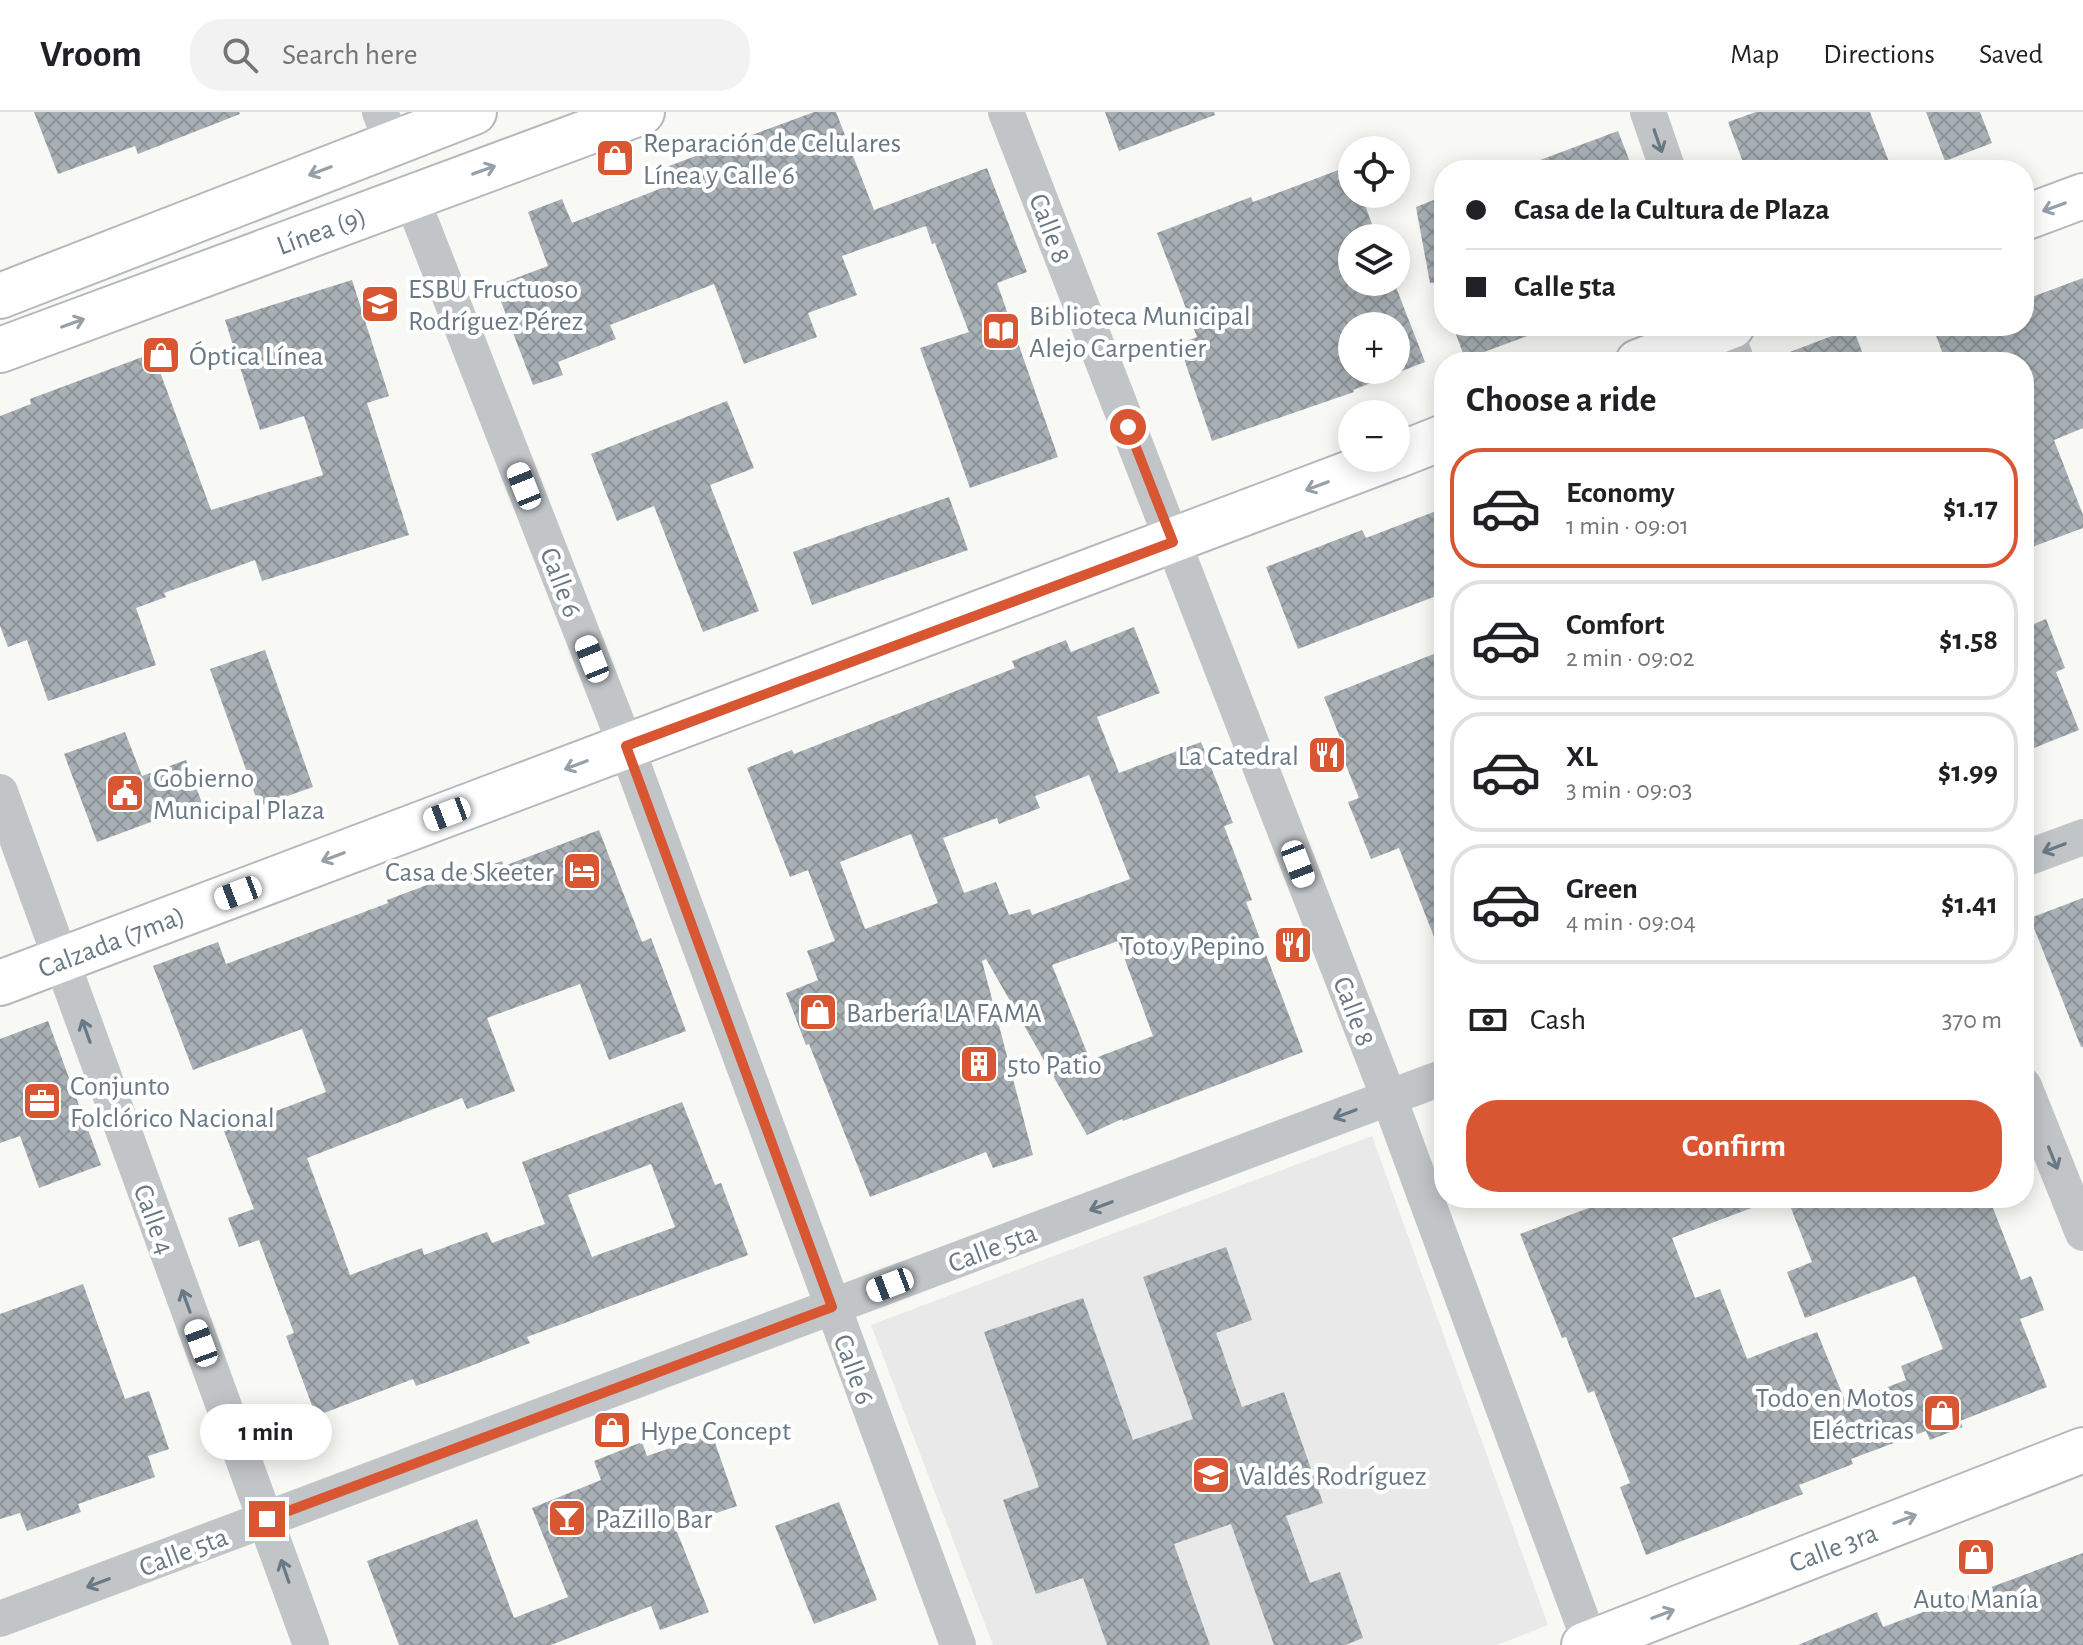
<!DOCTYPE html>
<meta charset="utf-8">
<style>
:root{--surface:#fff;--page:#f2f2f2;--text:#202124;--muted:#757577;--line:#e0e0e0;--accent:#d95633}
body{margin:0;font-family:"Alegreya Sans",sans-serif;background:var(--page);color:var(--text);height:100vh;display:flex;flex-direction:column;font-size:30px;white-space:nowrap}
*{box-sizing:border-box;margin:0}
p{font-size:26px;color:var(--muted)}
.icon{flex:none;width:44px;height:44px;fill:none;stroke:currentColor;stroke-width:2;stroke-linecap:round;stroke-linejoin:round}
.map{position:relative;flex:1;overflow:hidden}
.side{position:absolute;left:1434px;top:240px;width:600px;height:856px;display:flex;flex-direction:column;background:var(--surface);border-radius:32px;box-shadow:0 4px 20px #0003}
.side>*{flex:none}
.guide{position:absolute;left:1434px;top:48px;width:600px;height:176px;border-radius:32px;box-shadow:0 4px 20px #0003;display:grid;align-content:center;height:176px;padding:0 32px;background:var(--surface)}
.fabs{position:absolute;left:1338px;top:24px;display:grid;gap:16px}
.fabs a{display:grid;place-items:center;width:72px;height:72px;border-radius:50%;background:var(--surface);box-shadow:0 4px 20px #0003;font-size:40px}
.end{position:absolute;width:36px;height:36px;margin:-18px;border:10px solid #d95633;background:#fff;box-shadow:0 0 0 4px #fff}
.from{border-radius:50%}
.bubble{position:absolute;height:56px;border-radius:28px;background:var(--surface);box-shadow:0 4px 20px #0003;font-size:26px;font-weight:600;line-height:56px;text-align:center}
.car{position:absolute;width:24px;height:48px;margin:-24px -12px;border-radius:10px;box-shadow:0 0 6px 2px #0007;background:linear-gradient(#fff 24%,#345 0 40%,#fff 0 76%,#345 0 86%,#fff 0)}
.guide b{display:flex;align-items:center;gap:28px;height:76px;font-size:30px}
.guide b+b{border-top:2px solid var(--line)}
.guide i{width:20px;height:20px;background:var(--text)}
ul{padding:0;list-style:none}
li{display:flex;align-items:center;gap:24px;height:120px;margin:0 16px 12px;padding:0 16px;border:4px solid var(--line);border-radius:32px}
li div{flex:1}
li b{display:block;font-size:30px}
li em{font-style:normal;font-weight:600}
li.selected{border-color:var(--accent)}
li>.icon{width:72px;height:72px;stroke-width:1.5}
h2{padding:0 32px;font-size:36px;line-height:96px}
.pay{display:flex;align-items:center;gap:20px;height:88px;padding:0 32px;font-size:30px}
.pay p{margin-inline-start:auto}
.cta{display:flex;gap:16px;margin-top:auto;padding:16px 32px}
.cta a{flex:1;height:92px;border-radius:32px;background:var(--accent);color:#fff;font-size:32px;font-weight:600;line-height:92px;text-align:center}
header{display:flex;align-items:center;gap:48px;box-sizing:border-box;height:112px;padding:0 40px;background:var(--surface);border-bottom:2px solid var(--line)}
header strong{font-size:38px}
nav{display:flex;gap:44px;margin-inline-start:auto;font-size:28px}
.search{width:560px;height:72px;background:var(--page);display:flex;align-items:center;gap:20px;box-sizing:border-box;padding:0 28px;border-radius:32px;color:var(--muted);font-size:30px}
.map>svg:first-child{display:block}
</style>
<header>
<strong>Vroom</strong>
<div class="search"><svg class="icon" aria-label="search" viewBox="0 0 24 24"><circle cx="10" cy="10" r="6"/><path d="M15 15l6 6"/></svg>Search here</div>
<nav><a>Map</a><a>Directions</a><a>Saved</a></nav>
</header>
<div class="map">
<svg width="2083" height="1533" viewBox="0 0 2083 1533">
<defs>
<pattern id="building-cross-hatch" width="8" height="8" patternUnits="userSpaceOnUse" patternTransform="scale(2)"><rect width="8" height="8" fill="#a8b0b5"/><path d="M0 0l8 8M0 8l8-8" fill="none" stroke="#8d9499"/></pattern>
</defs>
<rect width="100%" height="100%" fill="#f8f8f5"/>
<polygon fill="#e8e9e8" points="1372,1024 1548,1513 1497,1533 993,1533 871,1213"/>
<g fill="url(#building-cross-hatch)" fill-rule="evenodd">
<polygon points="34,0 239,0 240,2 138,42 135,34 58,62"/>
<polygon points="814,0 836,0 874,98 987,56 1027,160 997,171 1058,345 970,376 920,236 969,220 935,131 932,132 926,114 842,144 857,183 808,201 817,225 744,252 714,172 610,213 616,227 558,250 563,263 533,273 495,174 548,154 528,100 562,87 572,111 675,71 669,54"/>
<polygon points="1105,0 1214,0 1215,3 1119,39"/>
<polygon points="1756,0 1870,0 1892,58 1746,58 1728,10"/>
<polygon points="1926,0 1980,0 1992,31 1945,49"/>
<polygon points="1618,19 1633,58 1521,58 1521,55"/>
<path d="M1352 53V82H1361L1377 126H1352V170H1394L1425 250 1353 278 1354 280 1212 329 1179 232 1197 225 1157 121 1251 85 1253 90ZM1352 214H1396V258H1352Z"/>
<polygon points="1444,84 1444,170 1430,171 1416,95"/>
<polygon points="2083,166 2083,316 2054,328 2083,403 2083,416 2024,438 2024,250 1946,250 1935,221 1954,214 2024,214 2024,188"/>
<polygon points="352,168 389,284 367,291 409,423 262,469 255,448 164,481 166,485 136,496 156,553 48,589 27,528 8,535 0,514 0,304 31,292 30,287 153,241 211,398 323,363 304,304 260,318 225,208"/>
<polygon points="1453,214 1545,214 1546,217 1465,247"/>
<polygon points="1853,216 1866,250 1770,250 1769,248"/>
<polygon points="727,289 754,356 710,373 759,499 703,520 654,394 617,409 591,342"/>
<polygon points="949,385 968,438 812,493 793,440"/>
<polygon points="1436,399 1444,419 1444,481 1298,537 1266,455 1362,418 1366,426"/>
<polygon points="2046,507 2065,556 2056,560 2079,618 2024,640 2024,516"/>
<path d="M1134 515 1160 581 1097 605 1119 661 1201 630 1233 711 1224 714 1252 788 1246 790 1303 940 1123 1009 1122 1007 1087 1023 986 847 982 849 1033 1043 993 1056 986 1040 870 1085 809 932 806 933 786 881 818 868 807 839 835 829 808 758 790 765 747 656 792 638 794 642 1015 556 1012 549 1066 528 1071 540ZM1089 663 1130 767 1032 803 1030 797 1009 803 996 770 964 781 943 726 997 706 999 712 1040 696 1035 684ZM911 722 938 791 865 817 840 750ZM1118 829 1153 924 1090 948 1052 853Z"/>
<polygon points="265,538 313,675 259,694 210,557"/>
<polygon points="1444,538 1444,845 1442,845 1399,736 1371,747 1348,690 1359,686 1342,643 1346,641 1324,585"/>
<polygon points="125,620 142,664 186,648 202,691 97,730 64,642"/>
<path d="M599 718 642 830 651 826 686 919 609 948 580 872 487 906 515 979 467 997 462 986 307 1046 350 1163 422 1136 424 1143 487 1120 492 1131 545 1112 522 1050 682 990 715 1073 721 1071 748 1143 527 1225 530 1231 468 1255 416 1274 413 1267 316 1304 286 1224 294 1221 259 1128 239 1135 228 1106 254 1097 224 1019 326 980 302 917 193 958 153 854 218 830 226 852 388 791 387 788 435 770 437 773 502 749 504 754ZM651 1052 675 1115 592 1145 568 1083Z"/>
<polygon points="2083,786 2083,935 2081,935 2030,806"/>
<polygon points="48,909 101,1053 39,1076 20,1024 0,1031 0,927"/>
<polygon points="1615,1086 1770,1086 1770,1089 1672,1126 1695,1186 1720,1177 1747,1247 1817,1220 1846,1291 1906,1268 1901,1254 1943,1237 1915,1164 1805,1206 1787,1160 1812,1150 1787,1086 1989,1086 2021,1168 2031,1164 2044,1198 2020,1207 2047,1275 1960,1309 1963,1315 1930,1328 1926,1319 1851,1347 1853,1352 1799,1373 1803,1382 1646,1443 1620,1375 1630,1371 1594,1279 1588,1281 1566,1225 1562,1226 1520,1122"/>
<polygon points="1226,1135 1252,1208 1216,1221 1242,1295 1284,1280 1323,1391 1286,1404 1310,1471 1340,1460 1363,1526 1345,1533 1274,1533 1231,1412 1174,1432 1210,1533 1107,1533 1083,1466 1036,1482 1003,1388 1039,1375 984,1220 1083,1186 1133,1328 1193,1307 1143,1165"/>
<polygon points="83,1172 125,1287 149,1279 169,1337 148,1344 155,1365 78,1392 81,1400 27,1419 20,1401 0,1407 0,1202"/>
<polygon points="712,1322 737,1394 675,1415 709,1500 660,1518 651,1494 551,1533 399,1533 367,1449 477,1407 514,1506 568,1485 532,1396 601,1368 594,1349 642,1330 647,1344"/>
<polygon points="839,1390 877,1488 814,1512 775,1414"/>
<polygon points="2083,1441 2083,1533 1798,1533 1877,1500 1883,1515"/>
</g>
<g fill="none" stroke-linecap="round" stroke-linejoin="round">
<defs>
<g id="secondary">
<polyline points="2024,106 2083,84"/>
<polyline points="1638,250 1732,214"/>
<polyline points="1396,344 1444,325"/>
<polyline points="0,871 1390,346"/>
<polyline points="1584,1533 2083,1338"/>
</g>
<g id="primary">
<polyline points="0,184 474,0"/>
<polyline points="0,238 642,0"/>
</g>
</defs>
<use href="#secondary" stroke="#b3b9bd" stroke-width="48"/>
<use href="#primary" stroke="#b4b9bc" stroke-width="48"/>
<g stroke="#c1c5c8" stroke-width="36">
<polyline points="380,0 392,31"/>
<polyline points="1006,0 1389,986 1591,1533"/>
<polyline points="1648,0 1668,58"/>
<polyline points="411,85 626,634 958,1533"/>
<polyline points="1723,214 1737,250"/>
<polyline points="0,680 311,1533"/>
<polyline points="2024,747 2083,725"/>
<polyline points="2024,974 2083,1121"/>
<polyline points="0,1507 1444,965"/>
</g>
<use href="#secondary" stroke="#fff" stroke-width="44"/>
<use href="#primary" stroke="#fff" stroke-width="44"/>
</g>
<defs><path id="oneway-shaft" d="M-6 0H5M1.5-3L5.5 0L1.5 3" fill="none" stroke-width="1.6" stroke-linecap="round" stroke-linejoin="round" transform="scale(2)"/></defs>
<g stroke="#687884">
<use href="#oneway-shaft" transform="translate(1658 29) rotate(71)"/>
<use href="#oneway-shaft" transform="translate(2054 736) rotate(159)"/>
<use href="#oneway-shaft" transform="translate(86 919) rotate(-110)"/>
<use href="#oneway-shaft" transform="translate(1345 1002) rotate(159)"/>
<use href="#oneway-shaft" transform="translate(2053 1046) rotate(68)"/>
<use href="#oneway-shaft" transform="translate(1101 1094) rotate(159)"/>
<use href="#oneway-shaft" transform="translate(186 1189) rotate(-110)"/>
<use href="#oneway-shaft" transform="translate(285 1459) rotate(-109)"/>
<use href="#oneway-shaft" transform="translate(98 1471) rotate(159)"/>
</g>
<g stroke="#95a0a9">
<use href="#oneway-shaft" transform="translate(484 58) rotate(-20)"/>
<use href="#oneway-shaft" transform="translate(320 59) rotate(159)"/>
<use href="#oneway-shaft" transform="translate(2054 95) rotate(160)"/>
<use href="#oneway-shaft" transform="translate(73 211) rotate(-20)"/>
<use href="#oneway-shaft" transform="translate(1317 374) rotate(159)"/>
<use href="#oneway-shaft" transform="translate(576 653) rotate(159)"/>
<use href="#oneway-shaft" transform="translate(333 745) rotate(159)"/>
<use href="#oneway-shaft" transform="translate(1905 1407) rotate(-21)"/>
<use href="#oneway-shaft" transform="translate(1663 1502) rotate(-21)"/>
</g>
<g fill="none" stroke-linecap="round" stroke-linejoin="round">
<polyline stroke="#d95633" stroke-width="10" points="267,1407 832,1195 626,634 1173,430 1128,315"/>
</g>
<defs>
<symbol id="shop-square" viewBox="-11 -11 22 22"><rect x="-9" y="-9" width="18" height="18" rx="4" fill="#d95633" stroke="#fff"/><path d="M-5-2.5h2.3a2.7 3.5 0 0 1 5.4 0H5L5.5 6h-11ZM-1.5-2.5h3a1.5 2.3 0 0 0-3 0Z" fill="#fff"/></symbol>
<symbol id="school-square" viewBox="-11 -11 22 22"><rect x="-9" y="-9" width="18" height="18" rx="4" fill="#d95633" stroke="#fff"/><path d="M0-5L7-2L0 1L-7-2ZM-4 1L0 2.5L4 1V4Q0 6-4 4Z" fill="#fff"/></symbol>
<symbol id="library-square" viewBox="-11 -11 22 22"><rect x="-9" y="-9" width="18" height="18" rx="4" fill="#d95633" stroke="#fff"/><path d="M-6-4Q-3-5.5-.7-3.5V5Q-3 3-6 4ZM6-4Q3-5.5 .7-3.5V5Q3 3 6 4Z" fill="#fff"/></symbol>
<symbol id="restaurant-square" viewBox="-11 -11 22 22"><rect x="-9" y="-9" width="18" height="18" rx="4" fill="#d95633" stroke="#fff"/><path d="M-5-6h1v4h1v-4h1v4h1v-4h1v5L-1.5 .5V6h-2V.5L-5-1ZM5-6V6H3V1.5H1.5Q1.5-4 5-6Z" fill="#fff"/></symbol>
<symbol id="civic-square" viewBox="-11 -11 22 22"><rect x="-9" y="-9" width="18" height="18" rx="4" fill="#d95633" stroke="#fff"/><path d="M-.6-6.5H3V-4.5H.6V-3L4-1V1h2V6H-6V1h2V-1L-.6-3ZM-1.2 2.5V6h2.4V2.5Z" fill="#fff"/></symbol>
<symbol id="hotel-square" viewBox="-11 -11 22 22"><rect x="-9" y="-9" width="18" height="18" rx="4" fill="#d95633" stroke="#fff"/><path d="M-6-4.5h1.5V1H6V5H4.5V3h-9V5H-6ZM-4 0a1.8 1.8 0 1 1 3.6 0ZM.5 0V-2.5h3Q6-2.5 6 0Z" fill="#fff"/></symbol>
<symbol id="building-square" viewBox="-11 -11 22 22"><rect x="-9" y="-9" width="18" height="18" rx="4" fill="#d95633" stroke="#fff"/><path d="M-4-6H4V6H1V3H-1V6H-4ZM-2.5-4.3h1.7v1.8h-1.7ZM.8-4.3h1.7v1.8H.8ZM-2.5-1h1.7V.8h-1.7ZM.8-1h1.7V.8H.8Z" fill="#fff"/></symbol>
<symbol id="office-square" viewBox="-11 -11 22 22"><rect x="-9" y="-9" width="18" height="18" rx="4" fill="#d95633" stroke="#fff"/><path d="M-6-3h4V-5.5h4V-3h4V5H-6ZM-1-4.5V-3h2v-1.5ZM-6 0V1H6V0Z" fill="#fff"/></symbol>
<symbol id="bar-square" viewBox="-11 -11 22 22"><rect x="-9" y="-9" width="18" height="18" rx="4" fill="#d95633" stroke="#fff"/><path d="M-6-5H6L.8 .8V4.5H3.5V6h-7V4.5H-.8V.8Z" fill="#fff"/></symbol>
</defs>
<g fill-rule="evenodd">
<use href="#shop-square" x="593" y="24" width="44" height="44"/>
<use href="#school-square" x="358" y="170" width="44" height="44"/>
<use href="#library-square" x="979" y="197" width="44" height="44"/>
<use href="#shop-square" x="139" y="221" width="44" height="44"/>
<use href="#restaurant-square" x="1305" y="621" width="44" height="44"/>
<use href="#civic-square" x="103" y="659" width="44" height="44"/>
<use href="#hotel-square" x="560" y="737" width="44" height="44"/>
<use href="#restaurant-square" x="1271" y="811" width="44" height="44"/>
<use href="#shop-square" x="796" y="878" width="44" height="44"/>
<use href="#building-square" x="957" y="930" width="44" height="44"/>
<use href="#office-square" x="20" y="967" width="44" height="44"/>
<use href="#shop-square" x="1920" y="1279" width="44" height="44"/>
<use href="#shop-square" x="590" y="1296" width="44" height="44"/>
<use href="#school-square" x="1189" y="1341" width="44" height="44"/>
<use href="#bar-square" x="545" y="1384" width="44" height="44"/>
<use href="#shop-square" x="1954" y="1423" width="44" height="44"/>
</g>
<g text-anchor="middle" stroke-width="8" stroke-linejoin="round" paint-order="stroke">
<g font-size="28" fill="#687884" stroke="#fff" text-anchor="start">
<text x="643" y="40">Reparación de Celulares<tspan x="643" dy="32">Línea y Calle 6</tspan></text>
<text x="408" y="186">ESBU Fructuoso<tspan x="408" dy="32">Rodríguez Pérez</tspan></text>
<text x="1029" y="213">Biblioteca Municipal<tspan x="1029" dy="32">Alejo Carpentier</tspan></text>
<text x="189" y="253">Óptica Línea</text>
<text x="1299" y="653" text-anchor="end">La Catedral</text>
<text x="153" y="675">Gobierno<tspan x="153" dy="32">Municipal Plaza</tspan></text>
<text x="554" y="769" text-anchor="end">Casa de Skeeter</text>
<text x="1265" y="843" text-anchor="end">Toto y Pepino</text>
<text x="846" y="910">Barbería LA FAMA</text>
<text x="1007" y="962">5to Patio</text>
<text x="70" y="983">Conjunto<tspan x="70" dy="32">Folclórico Nacional</tspan></text>
<text x="1914" y="1295" text-anchor="end">Todo en Motos<tspan x="1914" dy="32">Eléctricas</tspan></text>
<text x="640" y="1328">Hype Concept</text>
<text x="1239" y="1373">Valdés Rodríguez</text>
<text x="595" y="1416">PaZillo Bar</text>
<text x="1976" y="1496" text-anchor="middle">Auto Manía</text>
</g>
<g font-size="28" fill="#687884" stroke="#fff">
<text transform="translate(1051 116) rotate(69)" y="10">Calle 8</text>
<text transform="translate(321 118) rotate(-20)" y="10">Línea (9)</text>
<text transform="translate(562 470) rotate(69)" y="10">Calle 6</text>
<text transform="translate(111 829) rotate(-21)" y="10">Calzada (7ma)</text>
<text transform="translate(1355 899) rotate(69)" y="10">Calle 8</text>
<text transform="translate(155 1107) rotate(70)" y="10">Calle 4</text>
<text transform="translate(992 1135) rotate(-21)" y="10">Calle 5ta</text>
<text transform="translate(855 1257) rotate(70)" y="10">Calle 6</text>
<text transform="translate(1833 1435) rotate(-21)" y="10">Calle 3ra</text>
<text transform="translate(183 1439) rotate(-21)" y="10">Calle 5ta</text>
</g>
</g>
</svg>
<div class="fabs">
<a><svg class="icon" aria-label="locate" viewBox="0 0 24 24"><circle cx="12" cy="12" r="6"/><path d="M12 2v4M12 18v4M2 12h4M18 12h4"/></svg></a>
<a><svg class="icon" aria-label="layers" viewBox="0 0 24 24"><path d="M12 4l9 5-9 5-9-5zM3 14l9 5 9-5"/></svg></a>
<a>+</a>
<a>−</a>
</div>
<i class="end from" style="left:1128px;top:315px"></i>
<i class="end" style="left:267px;top:1407px"></i>
<div class="bubble" style="left:200px;top:1292px;width:132px">1 min</div>
<i class="car" style="left:524px;top:374px;rotate:338deg"></i>
<i class="car" style="left:592px;top:547px;rotate:338deg"></i>
<i class="car" style="left:447px;top:702px;rotate:249deg"></i>
<i class="car" style="left:1298px;top:752px;rotate:159deg"></i>
<i class="car" style="left:238px;top:781px;rotate:249deg"></i>
<i class="car" style="left:890px;top:1173px;rotate:249deg"></i>
<i class="car" style="left:201px;top:1231px;rotate:340deg"></i>
<div class="guide">
<b><i class="from"></i>Casa de la Cultura de Plaza</b>
<b><i></i>Calle 5ta</b>
</div>
<section class="side">
<h2>Choose a ride</h2>
<ul>
<li class="selected"><svg class="icon" aria-label="car" viewBox="0 0 24 24"><path d="M5 17H2v-5l4-1 3-4h7l3 4 3 1v5h-3M9 17h6M6 11h13"/><circle cx="7" cy="17" r="2"/><circle cx="17" cy="17" r="2"/></svg><div><b>Economy</b><p>1 min · 09:01</p></div><em>$1.17</em></li>
<li><svg class="icon" aria-label="car" viewBox="0 0 24 24"><path d="M5 17H2v-5l4-1 3-4h7l3 4 3 1v5h-3M9 17h6M6 11h13"/><circle cx="7" cy="17" r="2"/><circle cx="17" cy="17" r="2"/></svg><div><b>Comfort</b><p>2 min · 09:02</p></div><em>$1.58</em></li>
<li><svg class="icon" aria-label="car" viewBox="0 0 24 24"><path d="M5 17H2v-5l4-1 3-4h7l3 4 3 1v5h-3M9 17h6M6 11h13"/><circle cx="7" cy="17" r="2"/><circle cx="17" cy="17" r="2"/></svg><div><b>XL</b><p>3 min · 09:03</p></div><em>$1.99</em></li>
<li><svg class="icon" aria-label="car" viewBox="0 0 24 24"><path d="M5 17H2v-5l4-1 3-4h7l3 4 3 1v5h-3M9 17h6M6 11h13"/><circle cx="7" cy="17" r="2"/><circle cx="17" cy="17" r="2"/></svg><div><b>Green</b><p>4 min · 09:04</p></div><em>$1.41</em></li>
</ul>
<div class="pay"><svg class="icon" aria-label="cash" viewBox="0 0 24 24"><path d="M3 7h18v10H3z"/><circle cx="12" cy="12" r="2"/></svg>Cash<p>370 m</p></div>
<div class="cta"><a>Confirm</a></div>
</section>
</div>
